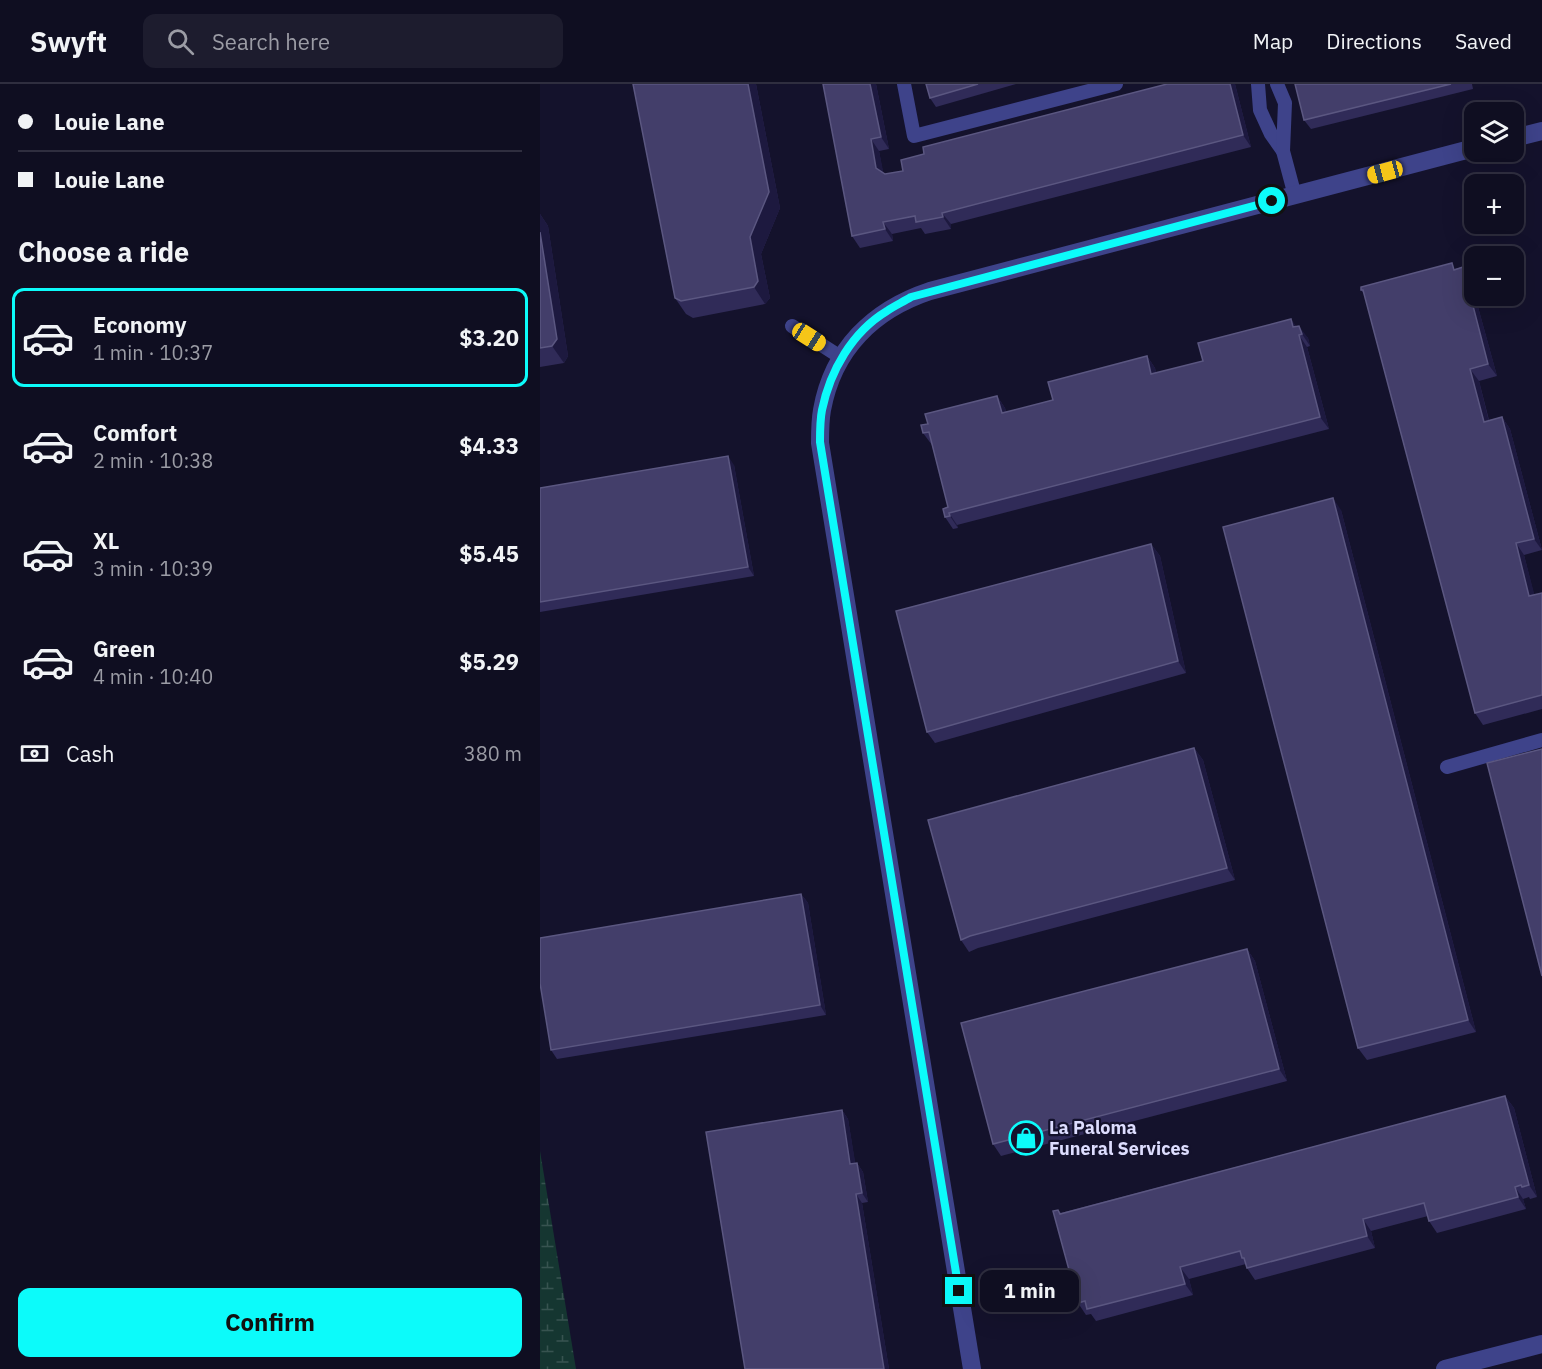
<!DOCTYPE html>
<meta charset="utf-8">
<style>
:root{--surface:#0f0e21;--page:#1d1c2e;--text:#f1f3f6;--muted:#9b9ca5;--line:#2f2e3f;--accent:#0cfbfa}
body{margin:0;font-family:"IBM Plex Sans",sans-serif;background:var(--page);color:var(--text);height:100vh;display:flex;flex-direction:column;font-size:22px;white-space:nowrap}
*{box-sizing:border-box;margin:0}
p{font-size:20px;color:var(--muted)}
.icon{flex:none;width:33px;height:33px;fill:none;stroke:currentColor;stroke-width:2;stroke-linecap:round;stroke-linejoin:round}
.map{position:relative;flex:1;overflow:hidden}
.sheet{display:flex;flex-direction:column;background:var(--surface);width:540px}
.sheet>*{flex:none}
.top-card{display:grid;align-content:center;height:132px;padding:0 18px;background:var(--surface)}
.fabs{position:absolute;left:924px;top:18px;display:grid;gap:12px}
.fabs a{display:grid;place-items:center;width:60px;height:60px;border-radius:12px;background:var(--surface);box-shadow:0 6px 24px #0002,0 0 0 2px var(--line);font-size:30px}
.end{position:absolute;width:27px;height:27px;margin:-14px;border:8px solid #0cfbfa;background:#111;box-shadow:0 0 0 3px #111}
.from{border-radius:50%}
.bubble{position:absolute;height:42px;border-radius:12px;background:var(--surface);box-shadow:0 6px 24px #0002,0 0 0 2px var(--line);font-size:20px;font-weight:700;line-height:42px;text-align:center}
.car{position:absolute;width:18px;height:36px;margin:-18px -9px;border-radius:8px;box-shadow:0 0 4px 2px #0007;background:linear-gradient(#f5c518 24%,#345 0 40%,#f5c518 0 76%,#345 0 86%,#f5c518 0)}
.top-card b{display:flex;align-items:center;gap:21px;height:57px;font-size:22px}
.top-card b+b{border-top:2px solid var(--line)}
.top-card i{width:15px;height:15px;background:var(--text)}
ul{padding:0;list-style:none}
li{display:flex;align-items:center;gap:18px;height:99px;margin:0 12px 9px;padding:0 6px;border:3px solid transparent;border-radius:12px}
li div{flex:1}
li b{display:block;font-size:22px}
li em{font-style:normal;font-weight:700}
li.active{border-color:var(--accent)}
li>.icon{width:54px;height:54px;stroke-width:1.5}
h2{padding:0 18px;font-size:27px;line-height:72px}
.pay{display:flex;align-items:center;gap:15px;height:66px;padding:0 18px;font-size:22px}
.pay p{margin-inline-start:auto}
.action{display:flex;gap:12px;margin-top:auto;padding:12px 18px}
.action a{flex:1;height:69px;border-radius:12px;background:var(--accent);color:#111;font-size:24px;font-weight:700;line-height:69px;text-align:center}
header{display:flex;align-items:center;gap:36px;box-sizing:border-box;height:84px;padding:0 30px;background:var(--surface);border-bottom:2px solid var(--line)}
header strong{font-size:28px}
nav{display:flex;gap:33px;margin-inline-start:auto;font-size:21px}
.search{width:420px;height:54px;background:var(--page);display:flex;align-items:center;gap:15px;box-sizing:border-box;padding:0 21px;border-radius:12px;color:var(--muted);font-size:22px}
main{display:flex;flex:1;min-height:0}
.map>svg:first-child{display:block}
</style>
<header>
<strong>Swyft</strong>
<div class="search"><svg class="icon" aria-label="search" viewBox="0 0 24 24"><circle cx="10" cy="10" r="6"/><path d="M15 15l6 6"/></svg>Search here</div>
<nav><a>Map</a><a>Directions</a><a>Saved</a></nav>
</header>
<main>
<section class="sheet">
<div class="top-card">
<b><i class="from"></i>Louie Lane</b>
<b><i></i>Louie Lane</b>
</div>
<h2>Choose a ride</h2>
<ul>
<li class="active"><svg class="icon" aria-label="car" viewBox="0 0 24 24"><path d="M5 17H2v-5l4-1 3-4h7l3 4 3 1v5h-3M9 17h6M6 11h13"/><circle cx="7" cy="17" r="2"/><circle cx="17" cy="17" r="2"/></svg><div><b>Economy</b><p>1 min · 10:37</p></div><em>$3.20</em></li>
<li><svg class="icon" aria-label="car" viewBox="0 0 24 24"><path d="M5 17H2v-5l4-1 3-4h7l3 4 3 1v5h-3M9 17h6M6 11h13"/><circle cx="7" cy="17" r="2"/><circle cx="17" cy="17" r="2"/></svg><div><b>Comfort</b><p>2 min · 10:38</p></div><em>$4.33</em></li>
<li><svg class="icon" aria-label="car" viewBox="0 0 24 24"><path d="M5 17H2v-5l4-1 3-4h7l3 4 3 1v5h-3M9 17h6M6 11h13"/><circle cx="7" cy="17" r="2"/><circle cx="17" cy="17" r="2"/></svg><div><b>XL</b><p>3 min · 10:39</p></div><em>$5.45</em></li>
<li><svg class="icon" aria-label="car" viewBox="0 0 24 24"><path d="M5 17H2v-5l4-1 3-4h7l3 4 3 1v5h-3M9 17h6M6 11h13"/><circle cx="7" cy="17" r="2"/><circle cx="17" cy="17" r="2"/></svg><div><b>Green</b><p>4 min · 10:40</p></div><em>$5.29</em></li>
</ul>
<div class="pay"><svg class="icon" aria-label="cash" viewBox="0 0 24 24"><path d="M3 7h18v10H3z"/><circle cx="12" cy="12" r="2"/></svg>Cash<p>380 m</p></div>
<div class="action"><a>Confirm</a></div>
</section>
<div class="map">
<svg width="1002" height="1285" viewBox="0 0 1002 1285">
<defs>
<pattern id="wetland-marsh" width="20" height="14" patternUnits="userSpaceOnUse" patternTransform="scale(1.5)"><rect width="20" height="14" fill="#153631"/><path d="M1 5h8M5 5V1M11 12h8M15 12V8" fill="none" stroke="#375350"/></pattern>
</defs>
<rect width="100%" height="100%" fill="#14122c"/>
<polygon fill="url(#wetland-marsh)" points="0,1067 36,1285 0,1285"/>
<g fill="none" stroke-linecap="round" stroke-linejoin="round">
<g stroke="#3e438a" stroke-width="14">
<polyline points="364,0 374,52 576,0"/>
<polyline points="718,0 720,26 731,50 743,67"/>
<polyline points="737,0 745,19 743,67 755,112"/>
<polyline points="252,242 302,274"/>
<polyline points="907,683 1002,656"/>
</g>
<g stroke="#3e438a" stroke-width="18">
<polyline points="974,54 1002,47"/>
<path d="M432 1285 280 359C280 348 280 337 282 326 293 265 333 226 390 207L934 64"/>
<polyline points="905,1285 1002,1260"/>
</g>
</g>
<g fill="#302b58">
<polygon points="93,0 216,0 240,124 221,170 230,214 225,220 153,234 146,230 135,214"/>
<polygon points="283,0 336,0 349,65 339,67 343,89 345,90 363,87 384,70 627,0 695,0 711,63 411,140 411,145 385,150 381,144 352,150 353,157 320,164 312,152"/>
<polygon points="386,0 476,0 396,23 390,14"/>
<polygon points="755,0 932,0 933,5 771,45 764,36"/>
<polygon points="0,130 8,142 28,272 24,279 0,283"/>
<polygon points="923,183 931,195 934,212 935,212 957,292 939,297 949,336 962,333 970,345 1002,466 984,471 994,511 1002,509 1002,625 943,641 935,629 825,211 821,206"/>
<polygon points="756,243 768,254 770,262 767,263 789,345 417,441 418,444 413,445 405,433 408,423 392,361 383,349 388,340 457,312 465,324 466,328 513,316 607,272 615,284 616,289 663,277"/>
<polygon points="194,381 214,492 0,528 0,404"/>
<polygon points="801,426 936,948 827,976 818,964"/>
<polygon points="611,460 620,472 646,589 395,659 387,648"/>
<polygon points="654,664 663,676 695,796 438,864 429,868 421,856"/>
<polygon points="261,810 268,819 286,931 17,975 11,966"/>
<polygon points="707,865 715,877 747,997 461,1072 453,1060"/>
<polygon points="965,1012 974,1024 997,1113 990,1115 989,1113 983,1115 986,1125 897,1149 889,1137 888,1132 831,1147 835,1164 715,1196 707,1184 706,1180 649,1195 653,1211 556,1237 551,1230 546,1231 538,1219 518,1126 521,1129"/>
<polygon points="302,1026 308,1035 315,1079 317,1079 323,1088 328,1118 322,1119 349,1285 205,1285"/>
</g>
<g fill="#1d193f">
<polygon points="208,0 216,0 240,124 221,170 230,214 225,220 214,203 210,153"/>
<polygon points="330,0 336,0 349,65 341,53"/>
<polygon points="690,0 695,0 711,63 703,51"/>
<polygon points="331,55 339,67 345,96 336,84"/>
<polygon points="402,129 411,140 411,145 403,133"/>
<polygon points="0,130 8,142 28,272 24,279 12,262 0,148"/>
<polygon points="343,138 352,150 353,157 345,145"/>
<polygon points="923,183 931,195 934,212 935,212 957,292 948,280"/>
<polygon points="751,235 759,246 759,251 767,263 789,345 780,333"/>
<polygon points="759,242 768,254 770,262 762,250"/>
<polygon points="607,272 615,284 619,302 611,290"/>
<polygon points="930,285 939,297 952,350 944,338"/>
<polygon points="457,312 465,324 470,341 462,329"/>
<polygon points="962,333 970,345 1002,466 994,455"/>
<polygon points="188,372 194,381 214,492 208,483"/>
<polygon points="793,414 801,426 936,948 928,936"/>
<polygon points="409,429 417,441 418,444 410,432"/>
<polygon points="976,459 984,471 998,524 989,512"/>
<polygon points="611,460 620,472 646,589 638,577"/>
<polygon points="654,664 663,676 695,796 687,784"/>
<polygon points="261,810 268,819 286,931 280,921"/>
<polygon points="707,865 715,877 747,997 739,985"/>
<polygon points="965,1012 974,1024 997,1113 989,1101"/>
<polygon points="302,1026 308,1035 317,1089 310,1080"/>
<polygon points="317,1079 323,1088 328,1118 322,1109"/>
<polygon points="975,1103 983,1115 986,1125 978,1113"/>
<polygon points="316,1110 322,1119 349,1285 344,1285"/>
<polygon points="823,1135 831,1147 835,1164 827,1152"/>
<polygon points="640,1183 649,1195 653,1211 645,1200"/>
</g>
<g fill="#433e6a" stroke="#5b5781" stroke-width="1.5">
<polygon points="93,0 208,0 229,108 210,153 218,197 214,203 141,217 135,214"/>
<polygon points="283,0 330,0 341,53 331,55 336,84 345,90 363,87 361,76 384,70 383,63 627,0 690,0 703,51 402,129 403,133 376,138 375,132 343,138 345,145 312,152"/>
<polygon points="386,0 438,0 390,14"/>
<polygon points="755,0 911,0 764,36"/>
<polygon points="0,148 17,255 12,262 0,264"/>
<polygon points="912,179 914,186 923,183 948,280 930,285 944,338 962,333 994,455 976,459 989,512 1002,509 1002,611 935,629 823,206 821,206 821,203"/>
<polygon points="751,235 753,243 759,242 762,250 759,251 780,333 409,429 410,432 405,433 403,425 408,423 389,348 383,349 381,341 388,340 385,330 457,312 462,329 513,316 508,298 607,272 611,290 663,277 658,259"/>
<polygon points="188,372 208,483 0,518 0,404"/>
<polygon points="793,414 928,936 818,964 683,443"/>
<polygon points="611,460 638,577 387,648 356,527"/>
<polygon points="654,664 687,784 430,852 421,856 388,736"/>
<polygon points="1002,665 1002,892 947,679"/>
<polygon points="261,810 280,921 11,966 0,899 0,854"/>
<polygon points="707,865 739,985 453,1060 421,939"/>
<polygon points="965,1012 989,1101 982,1103 981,1101 975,1103 978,1113 889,1137 884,1119 823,1135 827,1152 707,1184 704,1174 702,1174 700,1167 640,1183 645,1200 547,1225 545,1217 538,1219 513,1127 518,1126 520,1130"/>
<polygon points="302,1026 310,1080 317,1079 322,1109 316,1110 344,1285 205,1285 166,1048"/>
</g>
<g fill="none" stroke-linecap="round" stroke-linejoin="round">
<path stroke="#0cfbfa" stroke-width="8" d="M419 1207 280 358C280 348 280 336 282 326 290 287 312 248 347 227 354 222 363 218 371 213L732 117"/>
</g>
<defs>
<symbol id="shop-ring" viewBox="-11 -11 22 22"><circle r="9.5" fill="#14122c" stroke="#0cfbfa" stroke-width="1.5"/><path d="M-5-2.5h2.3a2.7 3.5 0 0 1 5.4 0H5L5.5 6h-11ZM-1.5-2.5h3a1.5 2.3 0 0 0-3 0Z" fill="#0cfbfa"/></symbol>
</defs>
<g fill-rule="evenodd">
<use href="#shop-ring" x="467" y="1035" width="38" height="38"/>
</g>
<g text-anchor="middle" stroke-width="4.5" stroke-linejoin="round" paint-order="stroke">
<g font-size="18" font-weight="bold" fill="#ddddfe" stroke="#14122c" text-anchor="start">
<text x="509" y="1050">La Paloma<tspan x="509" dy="21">Funeral Services</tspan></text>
</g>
</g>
</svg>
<div class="fabs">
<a><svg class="icon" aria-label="layers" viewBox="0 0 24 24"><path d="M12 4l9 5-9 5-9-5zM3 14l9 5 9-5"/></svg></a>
<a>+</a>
<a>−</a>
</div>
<i class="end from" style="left:732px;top:117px"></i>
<i class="end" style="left:419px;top:1207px"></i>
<div class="bubble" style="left:440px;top:1186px;width:99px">1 min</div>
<i class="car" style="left:845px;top:88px;rotate:255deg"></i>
<i class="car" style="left:269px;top:253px;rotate:122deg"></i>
</div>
</main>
